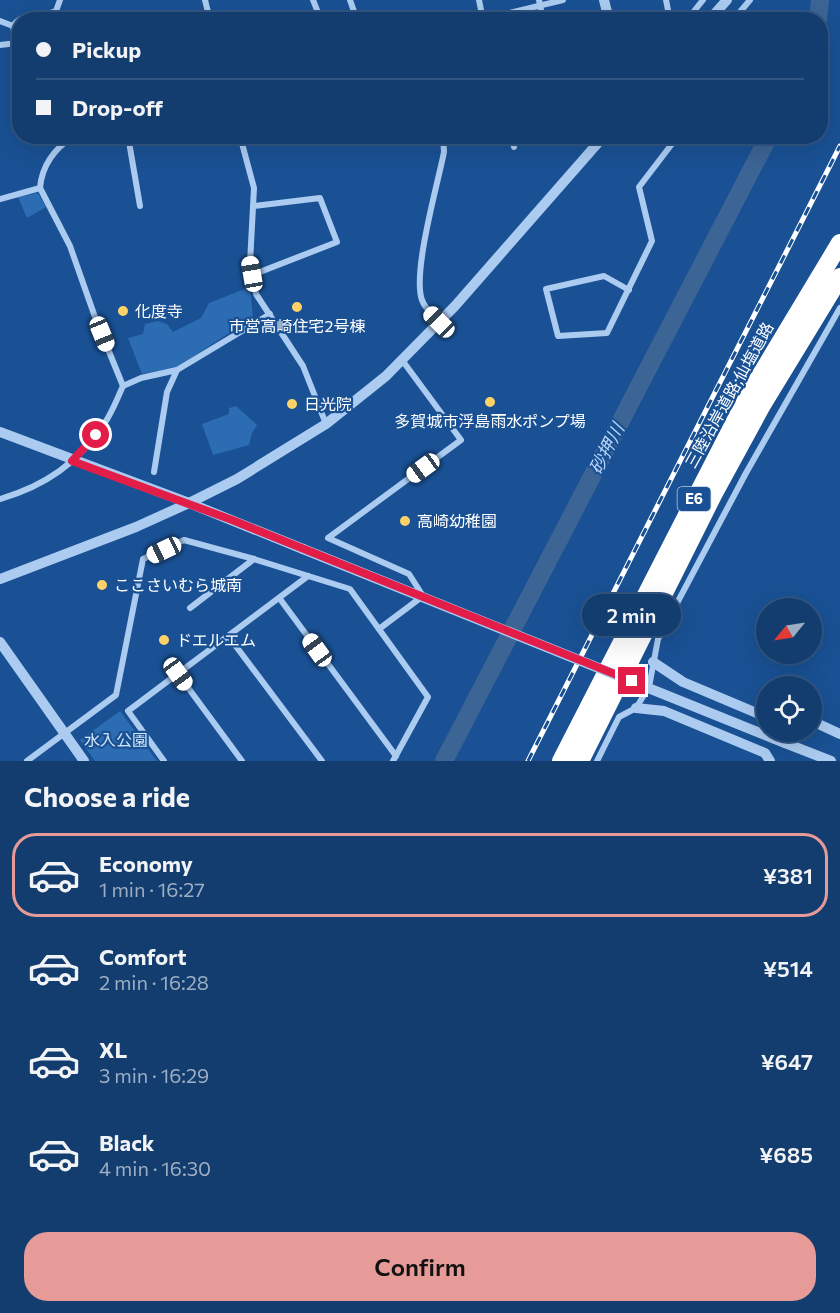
<!DOCTYPE html>
<meta charset="utf-8">
<style>
:root{--surface:#133d6f;--page:#204877;--text:#f1f3f6;--muted:#9daec3;--line:#325682;--accent:#e69b98}
body{margin:0;font-family:Commissioner,"Noto Sans JP",sans-serif;background:var(--page);color:var(--text);height:100vh;display:flex;flex-direction:column;font-size:22px;white-space:nowrap}
*{box-sizing:border-box;margin:0}
p{font-size:20px;color:var(--muted)}
.icon{flex:none;width:33px;height:33px;fill:none;stroke:currentColor;stroke-width:2;stroke-linecap:round;stroke-linejoin:round}
.map{position:relative;height:761px;overflow:hidden}
.details{display:flex;flex-direction:column;background:var(--surface);flex:1}
.details>*{flex:none}
.top-card{position:absolute;left:12px;top:12px;width:816px;height:132px;border-radius:24px;box-shadow:0 6px 24px #0002,0 0 0 2px var(--line);display:grid;align-content:center;height:132px;padding:0 24px;background:var(--surface)}
.needle{width:39px;rotate:240deg}
.fabs{position:absolute;left:756px;top:598px;display:grid;gap:12px}
.fabs a{display:grid;place-items:center;width:66px;height:66px;border-radius:50%;background:var(--surface);box-shadow:0 6px 24px #0002,0 0 0 2px var(--line);font-size:30px}
.end{position:absolute;width:27px;height:27px;margin:-14px;border:8px solid #e11d48;background:#fff;box-shadow:0 0 0 3px #fff}
.from{border-radius:50%}
.bubble{position:absolute;height:42px;border-radius:21px;background:var(--surface);box-shadow:0 6px 24px #0002,0 0 0 2px var(--line);font-size:20px;font-weight:600;line-height:42px;text-align:center}
.car{position:absolute;width:18px;height:36px;margin:-18px -9px;border-radius:8px;box-shadow:0 0 4px 2px #0007;background:linear-gradient(#fff 24%,#345 0 40%,#fff 0 76%,#345 0 86%,#fff 0)}
.top-card b{display:flex;align-items:center;gap:21px;height:57px;font-size:22px}
.top-card b+b{border-top:2px solid var(--line)}
.top-card i{width:15px;height:15px;background:var(--text)}
ul{padding:0;list-style:none}
li{display:flex;align-items:center;gap:18px;height:84px;margin:0 12px 9px;padding:0 12px;border:3px solid transparent;border-radius:24px}
li div{flex:1}
li b{display:block;font-size:22px}
li em{font-style:normal;font-weight:600}
li.current{border-color:var(--accent)}
li>.icon{width:54px;height:54px;stroke-width:1.5}
h2{padding:0 24px;font-size:27px;line-height:72px}
.cta{display:flex;gap:12px;margin-top:auto;padding:12px 24px}
.cta a{flex:1;height:69px;border-radius:24px;background:var(--accent);color:#111;font-size:24px;font-weight:600;line-height:69px;text-align:center}
.map>svg:first-child{display:block}
</style>
<div class="map">
<svg width="840" height="761" viewBox="0 0 840 761">
<rect width="100%" height="100%" fill="#195194"/>
<g fill="#2c6cb2">
<polygon points="38,193 46,207 27,218 18,197"/>
<polygon points="250,287 253,317 176,368 142,374 128,338 143,334 145,324 158,321 167,324 173,332 201,318 209,303"/>
<polygon points="236,406 257,425 252,433 249,445 213,455 202,424 229,414 229,408"/>
<polygon points="120,711 157,761 95,761 80,740"/>
</g>
<g fill="none" stroke-linecap="round" stroke-linejoin="round">
<g stroke="#3c6495" stroke-width="18">
<polyline points="818,20 820,0"/>
<polyline points="444,761 769,136"/>
</g>
<g stroke="#abcbf0" stroke-width="6">
<polyline points="205,0 210,20"/>
<polyline points="313,0 321,20"/>
<polyline points="350,0 357,20"/>
<polyline points="479,0 483,20"/>
<polyline points="539,0 543,20"/>
<polyline points="666,0 670,20"/>
<polyline points="480,20 563,0"/>
<polyline points="687,20 703,0"/>
<polyline points="733,20 750,0"/>
<polyline points="0,21 13,26 16,43"/>
<path d="M13 26C23 11 41 19 56 11L60 0"/>
<polyline points="0,45 17,43"/>
<polyline points="128,136 140,206"/>
<polyline points="240,136 254,188 250,263 256,294 303,366 326,424"/>
<polyline points="511,136 514,147"/>
<path d="M0 199 40 188C42 165 55 148 74 136"/>
<polyline points="252,275 337,242 320,198 254,206"/>
<polyline points="629,290 604,276 546,289 558,336 607,333 652,241 639,187 678,136"/>
<path d="M439 322C433 315 425 309 422 300 412 273 438 183 444 152L443 136"/>
<polyline points="123,386 141,378 177,370 270,314"/>
<polyline points="154,472 167,392 177,370"/>
<path d="M0 499C45 486 78 463 104 424 112 413 117 399 123 386L95 317 70 246 40 188"/>
<polyline points="280,599 396,756"/>
<polyline points="190,608 254,559"/>
<polyline points="379,629 423,596 409,574 328,538 461,440 402,360"/>
<polyline points="229,637 322,761"/>
<polyline points="178,674 242,761"/>
<polyline points="27,761 116,695 143,559 184,540 254,559 350,589 428,697 393,761"/>
<polyline points="164,761 128,711 308,576"/>
<polyline points="597,761 619,717 636,708 649,687 658,639 746,473 840,308"/>
</g>
<g stroke="#abcbf0" stroke-width="10">
<polyline points="604,0 609,20"/>
<polyline points="709,20 727,0"/>
<polyline points="0,432 189,503 303,549"/>
<polyline points="0,579 136,527 189,503 237,479 326,424 386,376 455,306 604,136"/>
<polyline points="0,642 84,761"/>
<polyline points="653,662 683,682 766,717"/>
<polyline points="636,708 664,711 765,753 770,761"/>
<polyline points="812,721 840,734"/>
<polyline points="785,743 831,761"/>
</g>
<g stroke="#fff" stroke-width="18">
<polyline points="561,761 748,396 840,243"/>
<polyline points="580,761 713,495 762,405 840,277"/>
</g>
<defs>
<polyline id="rail" points="528,761 840,146"/>
</defs>
<use href="#rail" stroke="#fff" stroke-width="5"/>
<use href="#rail" stroke="#195194" stroke-width="3" stroke-dasharray="9" stroke-linecap="butt"/>
<polyline stroke="#abcbf0" stroke-width="10" points="303,549 785,743"/>
</g>
<g fill="none" stroke-linecap="round" stroke-linejoin="round">
<polyline stroke="#e11d48" stroke-width="8" points="96,435 72,461 232,520 632,681"/>
</g>
<g fill="#ffd169" stroke="#195194" stroke-width="2">
<circle cx="297" cy="307" r="6"/>
<circle cx="123" cy="311" r="6"/>
<circle cx="490" cy="402" r="6"/>
<circle cx="292" cy="404" r="6"/>
<circle cx="405" cy="521" r="6"/>
<circle cx="102" cy="585" r="6"/>
<circle cx="164" cy="640" r="6"/>
</g>
<g text-anchor="middle" stroke-width="4.5" stroke-linejoin="round" paint-order="stroke">
<rect fill="#195194" stroke="#bacbdf" stroke-width="1.5" x="677.5" y="487" width="33" height="24" rx="4.5"/>
<g font-size="15" font-weight="bold" fill="#fff">
<text x="694" y="504">E6</text>
</g>
<g font-size="16" fill="#fff" stroke="#195194" text-anchor="start">
<text x="135" y="317">化度寺</text>
<text x="297" y="332" text-anchor="middle">市営高崎住宅2号棟</text>
<text x="304" y="410">日光院</text>
<text x="490" y="427" text-anchor="middle">多賀城市浮島雨水ポンプ場</text>
<text x="417" y="527">高崎幼稚園</text>
<text x="114" y="591">ここさいむら城南</text>
<text x="176" y="646">ドエルエム</text>
</g>
<g font-size="16" fill="#fff" stroke="#195194">
<text transform="translate(729 395) rotate(-61)" y="6">三陸沿岸道路;仙塩道路</text>
</g>
<g font-size="16" fill="#d1e5fb" stroke="#195194">
<text x="116" y="746">水入公園</text>
</g>
<g font-size="18" font-style="italic" fill="#b7d5f7" stroke="#195194">
<text transform="translate(607 449) rotate(-63)" y="6">砂押川</text>
</g>
</g>
</svg>
<div class="fabs">
<a><svg class="needle" viewBox="-14 -14 28 28"><path d="M0-13l5 13h-10z" fill="#e53935"/><path d="M0 13l5-13h-10z" fill="#9daec3"/></svg></a>
<a><svg class="icon" aria-label="locate" viewBox="0 0 24 24"><circle cx="12" cy="12" r="6"/><path d="M12 2v4M12 18v4M2 12h4M18 12h4"/></svg></a>
</div>
<i class="end from" style="left:96px;top:435px"></i>
<i class="end" style="left:632px;top:681px"></i>
<div class="bubble" style="left:582px;top:594px;width:99px">2 min</div>
<i class="car" style="left:252px;top:274px;rotate:350deg"></i>
<i class="car" style="left:439px;top:322px;rotate:315deg"></i>
<i class="car" style="left:102px;top:334px;rotate:158deg"></i>
<i class="car" style="left:423px;top:468px;rotate:234deg"></i>
<i class="car" style="left:164px;top:550px;rotate:245deg"></i>
<i class="car" style="left:317px;top:650px;rotate:324deg"></i>
<i class="car" style="left:178px;top:674px;rotate:144deg"></i>
<div class="top-card">
<b><i class="from"></i>Pickup</b>
<b><i></i>Drop-off</b>
</div>
</div>
<section class="details">
<h2>Choose a ride</h2>
<ul>
<li class="current"><svg class="icon" aria-label="car" viewBox="0 0 24 24"><path d="M5 17H2v-5l4-1 3-4h7l3 4 3 1v5h-3M9 17h6M6 11h13"/><circle cx="7" cy="17" r="2"/><circle cx="17" cy="17" r="2"/></svg><div><b>Economy</b><p>1 min · 16:27</p></div><em>¥381</em></li>
<li><svg class="icon" aria-label="car" viewBox="0 0 24 24"><path d="M5 17H2v-5l4-1 3-4h7l3 4 3 1v5h-3M9 17h6M6 11h13"/><circle cx="7" cy="17" r="2"/><circle cx="17" cy="17" r="2"/></svg><div><b>Comfort</b><p>2 min · 16:28</p></div><em>¥514</em></li>
<li><svg class="icon" aria-label="car" viewBox="0 0 24 24"><path d="M5 17H2v-5l4-1 3-4h7l3 4 3 1v5h-3M9 17h6M6 11h13"/><circle cx="7" cy="17" r="2"/><circle cx="17" cy="17" r="2"/></svg><div><b>XL</b><p>3 min · 16:29</p></div><em>¥647</em></li>
<li><svg class="icon" aria-label="car" viewBox="0 0 24 24"><path d="M5 17H2v-5l4-1 3-4h7l3 4 3 1v5h-3M9 17h6M6 11h13"/><circle cx="7" cy="17" r="2"/><circle cx="17" cy="17" r="2"/></svg><div><b>Black</b><p>4 min · 16:30</p></div><em>¥685</em></li>
</ul>
<div class="cta"><a>Confirm</a></div>
</section>
